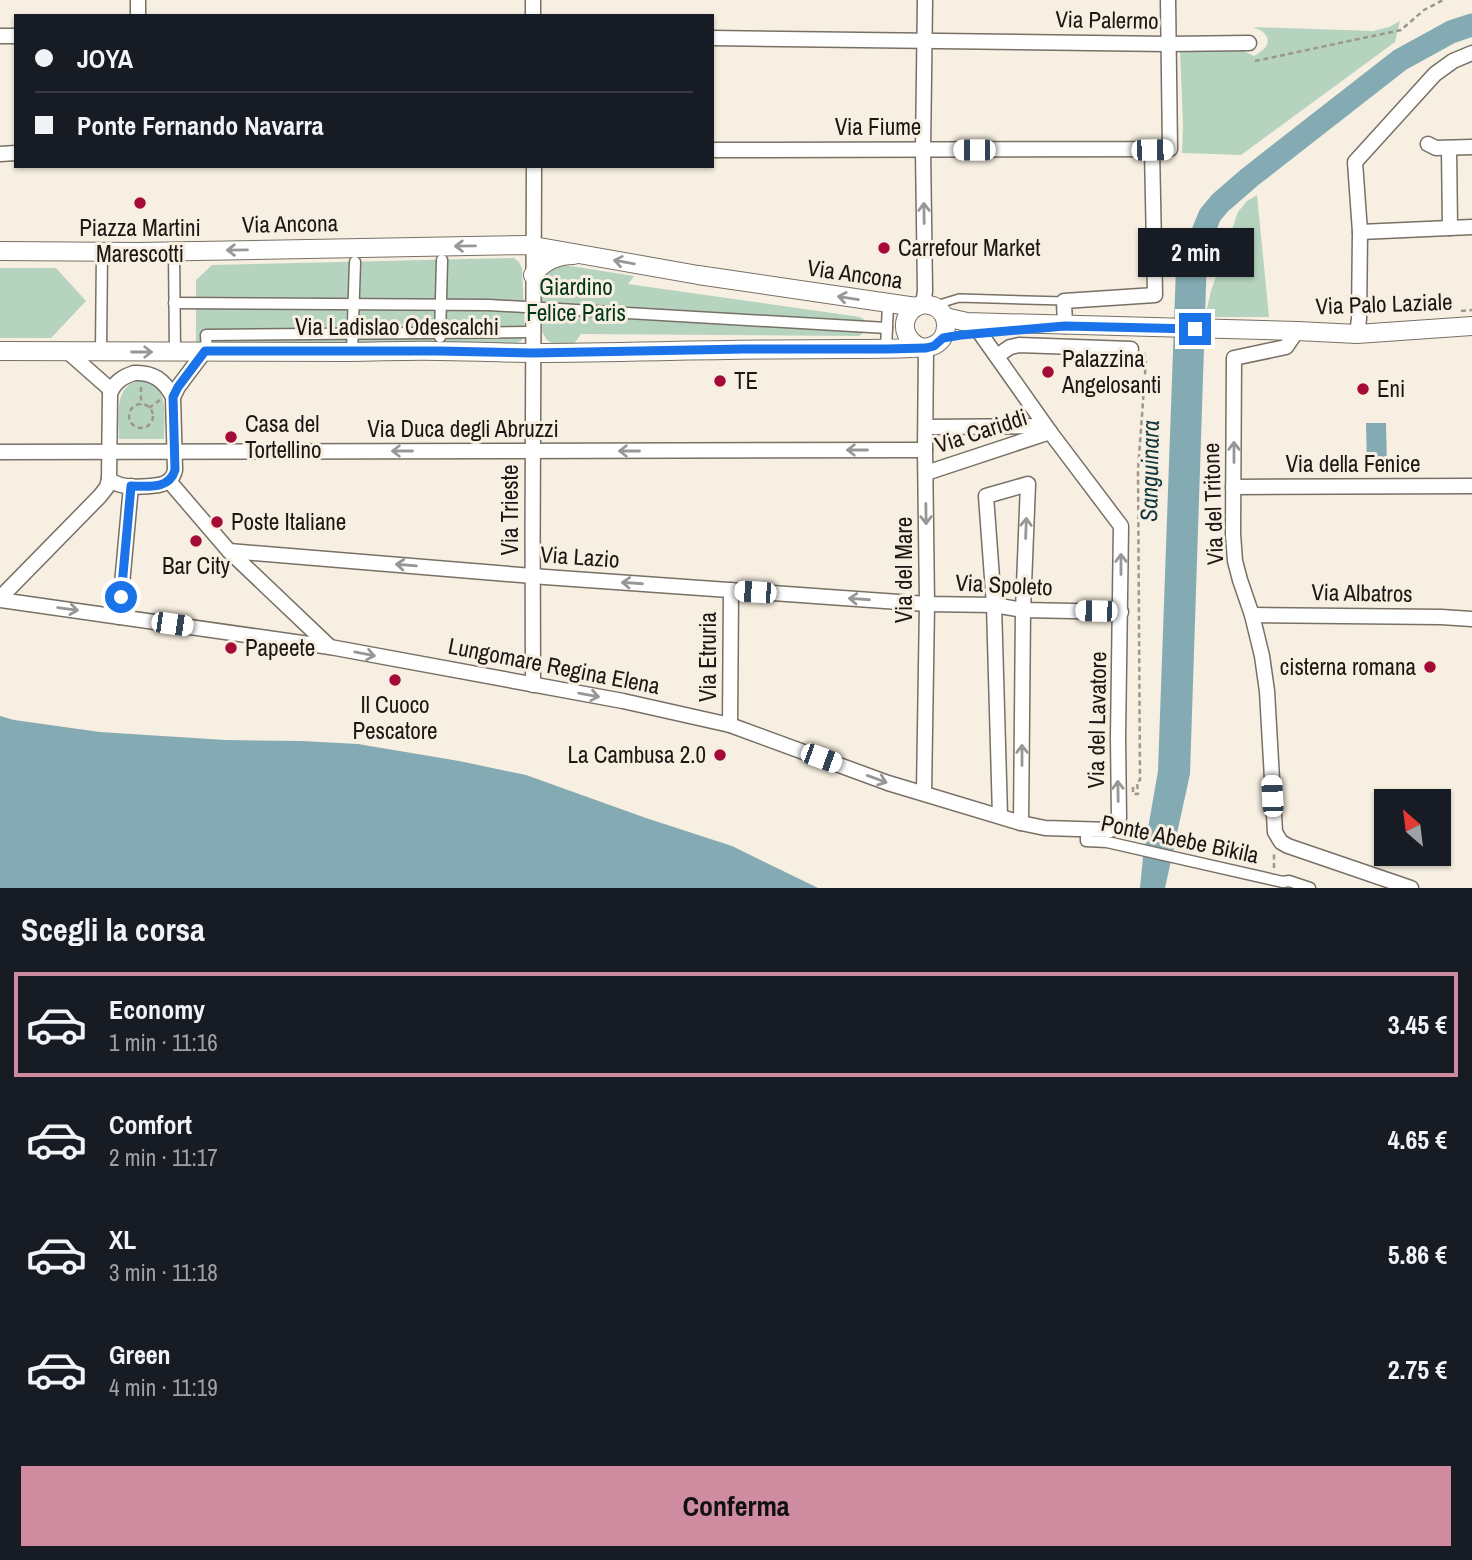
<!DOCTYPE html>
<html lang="it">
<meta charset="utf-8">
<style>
:root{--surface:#171b24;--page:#20242c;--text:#f1f3f6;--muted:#9ea1a6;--line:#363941;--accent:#cf8ba0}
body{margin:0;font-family:"Archivo Narrow",sans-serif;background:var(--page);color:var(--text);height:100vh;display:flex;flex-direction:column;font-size:26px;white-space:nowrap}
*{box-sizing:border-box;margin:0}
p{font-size:23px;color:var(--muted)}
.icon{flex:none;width:38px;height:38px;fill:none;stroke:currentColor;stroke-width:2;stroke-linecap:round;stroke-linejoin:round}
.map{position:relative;height:888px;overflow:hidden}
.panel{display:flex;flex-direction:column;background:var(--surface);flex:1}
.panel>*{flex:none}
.hud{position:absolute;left:14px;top:14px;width:700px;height:154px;border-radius:0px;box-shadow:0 2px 5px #0004;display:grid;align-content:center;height:154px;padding:0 21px;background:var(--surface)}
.needle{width:46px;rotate:332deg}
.controls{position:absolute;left:1374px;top:789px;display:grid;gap:14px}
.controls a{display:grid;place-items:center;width:77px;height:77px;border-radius:0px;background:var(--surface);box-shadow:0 2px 5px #0004;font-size:35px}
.end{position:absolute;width:32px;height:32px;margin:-16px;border:9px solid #1a73e8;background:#fff;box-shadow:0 0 0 4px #fff}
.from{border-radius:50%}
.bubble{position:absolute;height:49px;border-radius:0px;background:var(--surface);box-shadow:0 2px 5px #0004;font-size:23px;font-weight:700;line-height:49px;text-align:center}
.car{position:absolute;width:21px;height:42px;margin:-21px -10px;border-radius:9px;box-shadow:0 0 5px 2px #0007;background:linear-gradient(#fff 24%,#345 0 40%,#fff 0 76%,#345 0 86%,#fff 0)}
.hud b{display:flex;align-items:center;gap:24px;height:66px;font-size:26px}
.hud b+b{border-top:2px solid var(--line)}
.hud i{width:18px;height:18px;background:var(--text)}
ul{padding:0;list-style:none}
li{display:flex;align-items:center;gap:21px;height:105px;margin:0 14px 10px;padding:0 7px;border:4px solid transparent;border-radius:0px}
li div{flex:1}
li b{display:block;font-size:26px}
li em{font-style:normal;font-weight:700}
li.selected{border-color:var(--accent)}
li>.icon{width:63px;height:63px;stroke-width:1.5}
h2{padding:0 21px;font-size:32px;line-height:84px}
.button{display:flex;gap:14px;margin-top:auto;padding:14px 21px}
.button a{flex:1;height:80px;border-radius:0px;background:var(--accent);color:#111;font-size:28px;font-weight:700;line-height:80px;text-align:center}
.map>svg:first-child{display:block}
</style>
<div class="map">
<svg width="1472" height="888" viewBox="0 0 1472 888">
<rect width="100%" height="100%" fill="#f7efe1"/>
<g fill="#b5d3be">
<path d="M1400 21 1395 42 1241 155 1182 153 1183 125 1180 48 1235 47 1254 56C1262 52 1274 43 1264 33 1261 30 1257 29 1253 27L1373 31 1389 27Z"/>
<polygon points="1257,195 1269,317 1205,317 1211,291 1238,212 1247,201"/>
<polygon points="514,258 519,262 522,268 525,336 521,341 512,345 196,342 196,280 212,265"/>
<path d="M564 265 634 276 628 284 860 317C866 320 867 323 867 330L859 336 581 334 574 344H553L547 340 542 332V279L547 271 555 266Z"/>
<polygon points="0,268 56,268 86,301 51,338 0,338"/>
<path d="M140 380C171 384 164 416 164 439H119C119 416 113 386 140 380Z"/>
</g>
<g fill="#84abb3">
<polygon points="1207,256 1190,774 1165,888 1140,888 1143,857 1158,771 1176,267 1188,268"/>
<polygon points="1366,423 1386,423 1387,467 1367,468"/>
<polygon points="0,716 14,720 100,732 225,740 302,741 358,744 459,761 526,775 646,818 732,846 818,888 0,888"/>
</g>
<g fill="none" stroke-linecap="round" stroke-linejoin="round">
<polyline stroke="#84abb3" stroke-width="23" points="1190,293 1203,232 1210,215 1220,203 1250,177 1400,60 1451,32 1472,25"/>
<defs>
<polyline id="service" points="936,305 959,298 1064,301"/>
<g id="pedestrian">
<polyline points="174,251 175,352"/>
<polyline points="174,303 489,305 887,328"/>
<polyline points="440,337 442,260"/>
<polyline points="886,349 888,304"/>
<polyline points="101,351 102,252"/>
<polyline points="207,351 206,335 529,332"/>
<polyline points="352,352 355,262"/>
<polyline points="1086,830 1086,841 1107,842 1283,882 1289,881 1310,888"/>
</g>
<g id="minor">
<polyline points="533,0 533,16"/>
<polyline points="138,16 138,0"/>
<polyline points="0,36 16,36"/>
<polyline points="712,38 1168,44 1249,43"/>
<polyline points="1428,144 1436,148 1472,147"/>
<polyline points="1449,148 1450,228"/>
<polyline points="712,150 1170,149 1168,0"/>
<polyline points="0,154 16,153"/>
<polyline points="1360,232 1472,227"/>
<polyline points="923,305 925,291 923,150 925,0"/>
<polyline points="1065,326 1064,301 1155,295 1152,150"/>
<polyline points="1297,331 1286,347 1234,358 1233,534 1235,561 1240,580 1252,615 1262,656 1267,691 1275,832 1281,842 1288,846 1411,888"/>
<polyline points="1357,334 1359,319 1360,232 1355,162 1435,74 1453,61 1472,53"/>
<polyline points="68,352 111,390"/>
<polyline points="997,356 1010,347 1019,345 1131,349"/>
<path d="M134 373C153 372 164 380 173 397L175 470C173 479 168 483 159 485 145 487 120 489 109 479L110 393C115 382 122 377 134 373Z"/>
<polyline points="173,397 178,387 205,351"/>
<polyline points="926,427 1045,426"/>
<polyline points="0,452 925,450"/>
<polyline points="926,473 1050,432"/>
<polyline points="169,481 229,551 330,647"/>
<polyline points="1233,487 1472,486"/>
<polyline points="229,551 545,577 927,604 994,605 1023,610 1121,612"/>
<polyline points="0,598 100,496 107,487 109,479"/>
<polyline points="0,600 330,647 623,701 730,725 888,783 1021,823 1045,828 1110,830 1117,827 1119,818 1118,737 1121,526 1050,432 980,333"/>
<polyline points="1252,615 1441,617 1472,619"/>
<polyline points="119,617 131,486"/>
<path d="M533 685C532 512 533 339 534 166"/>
<polyline points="730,725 731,590"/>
<polyline points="924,793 927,604 925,450 926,348"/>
<polyline points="1000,816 994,605 986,496 1028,484 1023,610 1021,823"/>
</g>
<g id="tertiary">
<polyline points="0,251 138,252 528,245 698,275 916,307"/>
<path d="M533 275C543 261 557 255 574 255"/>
<polyline points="945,317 967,322 1297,331 1357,334 1472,326"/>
<path d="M0 351C117 352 233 352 349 352 379 352 409 350 439 351 471 351 503 353 535 353 639 352 743 349 847 349 868 349 889 349 911 348 917 347 925 349 932 346 950 340 951 313 933 306 907 297 892 334 920 347"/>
</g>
</defs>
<use href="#service" stroke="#787065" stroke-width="10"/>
<use href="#pedestrian" stroke="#787065" stroke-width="13"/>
<use href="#minor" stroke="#787065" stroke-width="17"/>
<use href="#tertiary" stroke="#787065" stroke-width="20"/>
<g stroke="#9d978d" stroke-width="2.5" stroke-dasharray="5 3.5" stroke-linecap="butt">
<polyline points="1255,61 1401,30 1424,10 1443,0"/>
<polyline points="1461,311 1472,310"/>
<polyline points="141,387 141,405"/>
<circle cx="141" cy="416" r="12"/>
<polyline points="149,408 161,399"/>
<polyline points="1133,787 1133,794 1138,794 1137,782 1140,780 1138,470 1146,360 1144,353"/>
<polyline points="1274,868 1274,854"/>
</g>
<use href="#service" stroke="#fff" stroke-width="7"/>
<use href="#pedestrian" stroke="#fff" stroke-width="10"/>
<use href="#minor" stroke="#fff" stroke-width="14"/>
<use href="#tertiary" stroke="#fff" stroke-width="18"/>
</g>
<defs><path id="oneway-shaft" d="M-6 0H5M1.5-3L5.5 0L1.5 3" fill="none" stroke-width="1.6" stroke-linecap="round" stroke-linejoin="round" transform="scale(1.75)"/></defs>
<g stroke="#989795">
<use href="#oneway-shaft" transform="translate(924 213) rotate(-91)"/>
<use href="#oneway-shaft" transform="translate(465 246) rotate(179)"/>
<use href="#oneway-shaft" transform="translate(237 250) rotate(179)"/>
<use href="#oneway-shaft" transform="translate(624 262) rotate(-170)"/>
<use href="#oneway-shaft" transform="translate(848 298) rotate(-171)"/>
<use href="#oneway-shaft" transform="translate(142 352)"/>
<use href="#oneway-shaft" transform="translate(857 450) rotate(180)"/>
<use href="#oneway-shaft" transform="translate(402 451) rotate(180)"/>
<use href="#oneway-shaft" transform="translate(629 451) rotate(180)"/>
<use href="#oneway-shaft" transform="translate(1234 452) rotate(-90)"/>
<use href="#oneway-shaft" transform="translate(926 514) rotate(89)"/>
<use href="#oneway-shaft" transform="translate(1026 528) rotate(-88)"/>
<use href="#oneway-shaft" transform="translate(1121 564) rotate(-90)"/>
<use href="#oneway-shaft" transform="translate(406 565) rotate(-175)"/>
<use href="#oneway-shaft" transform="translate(632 583) rotate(-176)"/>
<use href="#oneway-shaft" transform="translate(859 599) rotate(-176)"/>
<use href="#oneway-shaft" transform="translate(68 609) rotate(8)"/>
<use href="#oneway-shaft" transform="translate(365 654) rotate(11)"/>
<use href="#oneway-shaft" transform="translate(589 695) rotate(10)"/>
<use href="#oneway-shaft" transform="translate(1022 755) rotate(-90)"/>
<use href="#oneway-shaft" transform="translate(877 779) rotate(20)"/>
<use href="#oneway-shaft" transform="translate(1118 791) rotate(-91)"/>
</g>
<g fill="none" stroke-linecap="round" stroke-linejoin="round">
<path stroke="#1a73e8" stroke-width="9" d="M121 597 131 486C148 486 169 490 175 470L173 397 178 387 205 351H439L533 353 744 349H886L926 348 934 346 943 338 961 335 1065 326 1195 329"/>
</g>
<g fill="#a50b37" stroke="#f7efe1" stroke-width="2.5">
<circle cx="140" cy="203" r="7"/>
<circle cx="884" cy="248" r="7"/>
<circle cx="1048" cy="372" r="7"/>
<circle cx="720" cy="381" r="7"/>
<circle cx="1363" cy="389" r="7"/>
<circle cx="231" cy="437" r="7"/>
<circle cx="217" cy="522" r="7"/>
<circle cx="196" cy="541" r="7"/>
<circle cx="231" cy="648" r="7"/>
<circle cx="1430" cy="667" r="7"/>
<circle cx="395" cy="680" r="7"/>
<circle cx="720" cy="755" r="7"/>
</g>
<g text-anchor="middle" stroke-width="6" stroke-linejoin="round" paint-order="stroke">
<g font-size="23" fill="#1b1814" stroke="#f7efe1">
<text transform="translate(1107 20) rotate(1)" y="8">Via Palermo</text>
<text x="878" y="135">Via Fiume</text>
<text transform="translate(290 224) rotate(-1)" y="8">Via Ancona</text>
<text transform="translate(855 274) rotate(8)" y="8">Via Ancona</text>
<text transform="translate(1384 304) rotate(-2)" y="8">Via Palo Laziale</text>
<text x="397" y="335">Via Ladislao Odescalchi</text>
<text x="463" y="437">Via Duca degli Abruzzi</text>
<text transform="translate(981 431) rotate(-18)" y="8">Via Cariddi</text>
<text x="1353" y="472">Via della Fenice</text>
<text transform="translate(1213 504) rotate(-92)" y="8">Via del Tritone</text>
<text transform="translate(510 510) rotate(-90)" y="8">Via Trieste</text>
<text transform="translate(580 557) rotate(4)" y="8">Via Lazio</text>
<text transform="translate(904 570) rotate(-90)" y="8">Via del Mare</text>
<text transform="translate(1004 585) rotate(3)" y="8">Via Spoleto</text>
<text transform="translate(1362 593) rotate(1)" y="8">Via Albatros</text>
<text transform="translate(708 657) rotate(-90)" y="8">Via Etruria</text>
<text transform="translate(554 666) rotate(11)" y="8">Lungomare Regina Elena</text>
<text transform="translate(1097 720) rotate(-89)" y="8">Via del Lavatore</text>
<text transform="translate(1180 839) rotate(12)" y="8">Ponte Abebe Bikila</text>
</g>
<g font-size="23" fill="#1b1814" stroke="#f7efe1" text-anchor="start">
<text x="140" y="236" text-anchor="middle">Piazza Martini<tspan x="140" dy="26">Marescotti</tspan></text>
<text x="898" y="256">Carrefour Market</text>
<text x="1062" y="367">Palazzina<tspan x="1062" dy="26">Angelosanti</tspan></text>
<text x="734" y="389">TE</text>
<text x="1377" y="397">Eni</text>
<text x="245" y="432">Casa del<tspan x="245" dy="26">Tortellino</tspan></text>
<text x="231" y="530">Poste Italiane</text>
<text x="196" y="574" text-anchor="middle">Bar City</text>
<text x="245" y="656">Papeete</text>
<text x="1416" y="675" text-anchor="end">cisterna romana</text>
<text x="395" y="713" text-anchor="middle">Il Cuoco<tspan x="395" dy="26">Pescatore</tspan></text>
<text x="706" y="763" text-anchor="end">La Cambusa 2.0</text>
</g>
<g font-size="23" fill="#00361a" stroke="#f7efe1">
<text x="576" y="295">Giardino<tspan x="576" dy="26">Felice Paris</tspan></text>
</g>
<g font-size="24" font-style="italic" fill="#11373f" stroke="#f7efe1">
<text transform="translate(1150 471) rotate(-89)" y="8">Sanguinara</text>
</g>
</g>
</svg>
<div class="controls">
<a><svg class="needle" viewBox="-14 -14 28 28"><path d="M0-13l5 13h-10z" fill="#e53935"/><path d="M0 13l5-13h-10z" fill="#9ea1a6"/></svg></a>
</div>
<i class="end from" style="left:121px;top:597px"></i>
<i class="end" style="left:1195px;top:329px"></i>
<div class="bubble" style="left:1138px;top:228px;width:116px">2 min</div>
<i class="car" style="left:974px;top:150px;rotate:270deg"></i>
<i class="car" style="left:1152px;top:150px;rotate:89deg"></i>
<i class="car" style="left:755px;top:592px;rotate:274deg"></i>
<i class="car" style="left:1096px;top:611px;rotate:271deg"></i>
<i class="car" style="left:172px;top:624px;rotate:98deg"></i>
<i class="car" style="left:821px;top:758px;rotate:110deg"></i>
<i class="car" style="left:1272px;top:796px;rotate:357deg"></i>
<div class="hud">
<b><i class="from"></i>JOYA</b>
<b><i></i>Ponte Fernando Navarra</b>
</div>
</div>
<section class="panel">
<h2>Scegli la corsa</h2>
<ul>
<li class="selected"><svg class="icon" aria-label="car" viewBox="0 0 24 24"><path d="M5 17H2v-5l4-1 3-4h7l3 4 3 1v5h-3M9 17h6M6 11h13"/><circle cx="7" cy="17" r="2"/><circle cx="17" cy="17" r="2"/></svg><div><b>Economy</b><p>1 min · 11:16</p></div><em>3.45 €</em></li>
<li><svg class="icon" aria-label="car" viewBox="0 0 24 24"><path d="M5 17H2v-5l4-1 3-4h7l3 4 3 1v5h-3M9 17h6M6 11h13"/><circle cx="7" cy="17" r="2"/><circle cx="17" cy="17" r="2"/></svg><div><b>Comfort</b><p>2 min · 11:17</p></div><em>4.65 €</em></li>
<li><svg class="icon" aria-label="car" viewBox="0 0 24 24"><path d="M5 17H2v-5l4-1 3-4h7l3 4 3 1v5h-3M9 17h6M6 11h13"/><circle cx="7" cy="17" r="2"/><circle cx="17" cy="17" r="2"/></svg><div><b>XL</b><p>3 min · 11:18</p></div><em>5.86 €</em></li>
<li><svg class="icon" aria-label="car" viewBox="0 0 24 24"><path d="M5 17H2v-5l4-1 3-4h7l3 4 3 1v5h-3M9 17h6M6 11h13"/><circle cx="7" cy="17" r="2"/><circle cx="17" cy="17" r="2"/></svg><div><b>Green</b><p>4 min · 11:19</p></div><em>2.75 €</em></li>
</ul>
<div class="button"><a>Conferma</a></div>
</section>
